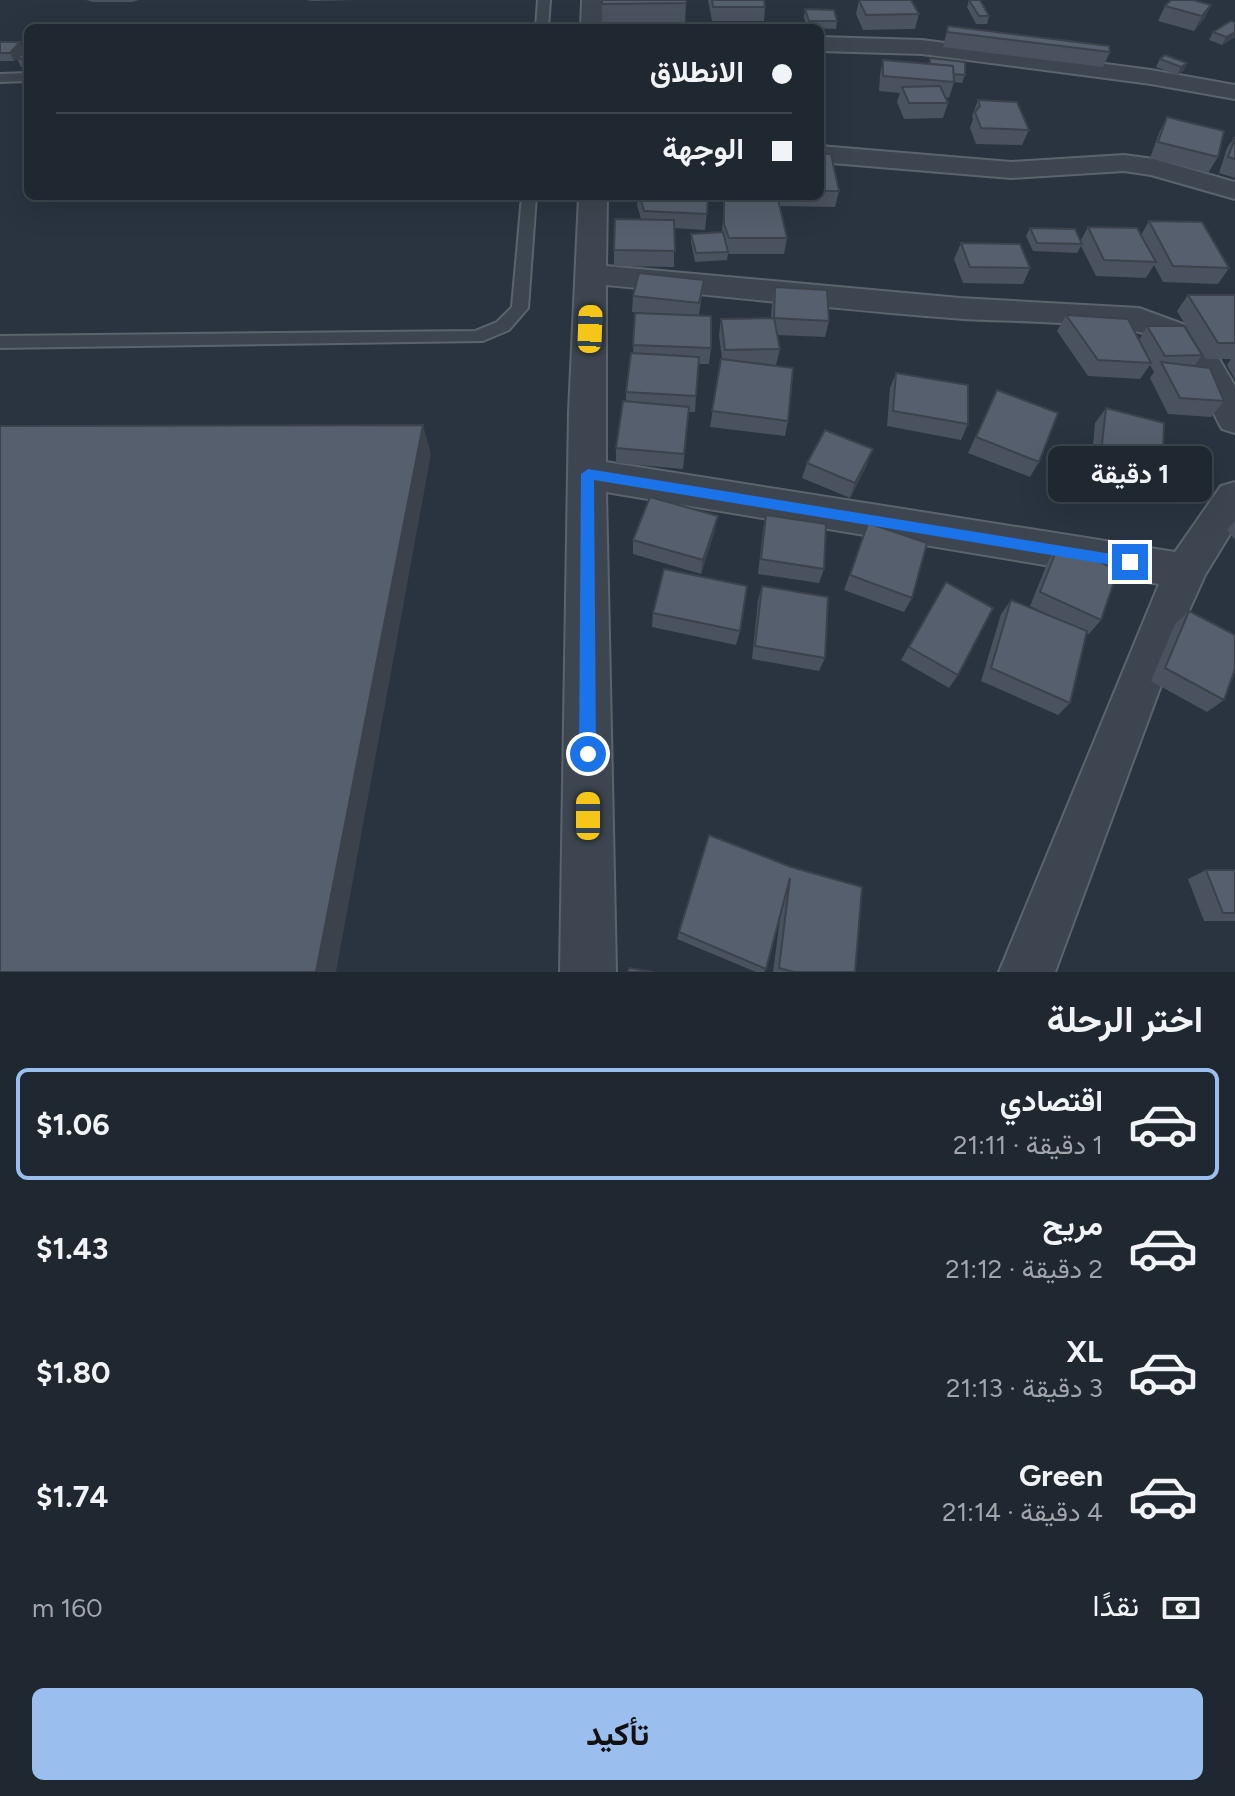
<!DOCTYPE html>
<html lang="ar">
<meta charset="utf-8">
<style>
:root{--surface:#1f2730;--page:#2c333c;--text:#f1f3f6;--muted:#a1a5ab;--line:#3c444c;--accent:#9abfef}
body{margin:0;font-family:Figtree,Vazirmatn,sans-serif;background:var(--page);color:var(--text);direction:rtl;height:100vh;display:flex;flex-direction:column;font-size:30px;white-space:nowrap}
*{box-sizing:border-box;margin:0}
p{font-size:26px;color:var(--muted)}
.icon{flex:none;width:44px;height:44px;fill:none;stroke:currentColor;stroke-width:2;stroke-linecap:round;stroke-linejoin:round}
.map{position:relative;height:972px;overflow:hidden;direction:ltr}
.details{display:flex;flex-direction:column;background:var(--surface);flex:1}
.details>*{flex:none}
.banner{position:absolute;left:24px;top:24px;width:800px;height:176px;border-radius:12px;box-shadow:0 8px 32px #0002,0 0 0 2px var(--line);direction:rtl;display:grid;align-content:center;height:176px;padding:0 32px;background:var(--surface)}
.end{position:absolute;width:36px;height:36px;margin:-18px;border:10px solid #1a73e8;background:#fff;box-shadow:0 0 0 4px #fff}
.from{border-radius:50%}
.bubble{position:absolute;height:56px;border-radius:12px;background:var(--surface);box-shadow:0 8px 32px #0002,0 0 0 2px var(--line);font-size:26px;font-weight:700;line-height:56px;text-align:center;direction:rtl}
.car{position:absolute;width:24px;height:48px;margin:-24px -12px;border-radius:10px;box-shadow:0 0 6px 2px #0007;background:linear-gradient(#f5c518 24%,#345 0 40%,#f5c518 0 76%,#345 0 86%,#f5c518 0)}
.banner b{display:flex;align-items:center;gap:28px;height:76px;font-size:30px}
.banner b+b{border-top:2px solid var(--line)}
.banner i{width:20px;height:20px;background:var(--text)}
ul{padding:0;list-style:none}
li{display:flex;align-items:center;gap:24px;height:112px;margin:0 16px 12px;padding:0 16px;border:4px solid transparent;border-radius:12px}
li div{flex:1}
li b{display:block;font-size:30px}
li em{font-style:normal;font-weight:700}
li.current{border-color:var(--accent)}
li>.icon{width:72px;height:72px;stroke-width:1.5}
h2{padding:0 32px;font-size:36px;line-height:96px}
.pay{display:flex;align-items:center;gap:20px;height:88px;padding:0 32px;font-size:30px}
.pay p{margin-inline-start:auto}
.cta{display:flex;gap:16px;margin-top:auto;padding:16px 32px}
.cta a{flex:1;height:92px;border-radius:12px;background:var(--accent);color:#111;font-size:32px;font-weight:700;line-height:92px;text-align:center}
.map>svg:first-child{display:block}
</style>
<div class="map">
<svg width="1235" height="972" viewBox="0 0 1235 972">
<rect width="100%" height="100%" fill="#293440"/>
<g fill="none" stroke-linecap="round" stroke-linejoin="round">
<defs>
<g id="service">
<polygon points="538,0 550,0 548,28 536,28"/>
<polygon points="28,73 28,81 0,82 0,74"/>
<polygon points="522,196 536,196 528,308 509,330 483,341 0,348 0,336 475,331 497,322 512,307"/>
</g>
<g id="minor">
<polygon points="582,0 602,0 603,28 581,28"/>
<polygon points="820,37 922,40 1151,70 1235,85 1235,99 1151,84 922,54 820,51"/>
<polygon points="820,146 1011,162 1124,155 1154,159 1235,182 1235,199 1151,175 1124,171 1011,178 820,162"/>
<path d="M579 196H607L606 266 960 298 1139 308 1188 326 1212 347 1235 386V433L1222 429C1205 399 1195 358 1162 340 1126 320 1010 322 964 319 844 310 725 296 606 285V462L1175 552 1221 486 1235 482V526L1205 575 1187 615 1055 972H999L1159 584 606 492 616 972H560L569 412Z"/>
</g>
</defs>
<use href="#service" stroke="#5b646d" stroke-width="4"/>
<use href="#minor" stroke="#5b646d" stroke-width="4"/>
<use href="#service" fill="#3d4650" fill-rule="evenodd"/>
<use href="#minor" fill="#3d4650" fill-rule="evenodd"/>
</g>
<g fill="#49525e">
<polygon points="86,0 139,0 132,2 93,2"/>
<polygon points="306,0 355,0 312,1"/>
<polygon points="602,0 686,3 685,24 602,26"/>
<polygon points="708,0 764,0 765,7 764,21 712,21"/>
<polygon points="859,0 919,14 915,29 863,30 856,14"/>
<polygon points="969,0 989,16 987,24 976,24 967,7"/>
<polygon points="1211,5 1204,19 1194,31 1158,21 1165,6"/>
<polygon points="805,9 837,21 836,29 807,28 804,17"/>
<polygon points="1235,22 1235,37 1222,45 1209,40 1213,32"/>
<polygon points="948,26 1110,52 1103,67 943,47"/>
<polygon points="0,42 20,42 24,50 14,61 0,61"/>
<polygon points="28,48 28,66 21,67 17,59"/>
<polygon points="930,58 965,75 962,83 954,82 949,98 945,97 948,103 943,118 904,119 897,102 900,93 879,91 880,75 883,60 928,64"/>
<polygon points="1160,59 1187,63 1183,71 1177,75 1156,67"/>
<polygon points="978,100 1029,130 1022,145 976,144 970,128 973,119 972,116"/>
<polygon points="1167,117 1218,157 1208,173 1150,158 1159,133"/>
<polygon points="1235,136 1235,178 1219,173 1227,148"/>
<polygon points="820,154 839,191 835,207 780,206 779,196 820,196"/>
<polygon points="619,196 710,196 709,202 708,202 705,230 674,228 674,267 614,266 614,250 641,219 637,205 638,199 619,199"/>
<polygon points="721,196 766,196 766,199 787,238 784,254 728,254 727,260 695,262 691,242 691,234 722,232 724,201 721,201"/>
<polygon points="1149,221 1229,268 1218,284 1163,282 1154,265 1146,278 1096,276 1081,246 1077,253 1033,251 1026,236 1030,228 1080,242 1088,227 1141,235"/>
<polygon points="961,243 1030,268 1023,284 963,283 954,259"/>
<polygon points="704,280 699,315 711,348 709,364 698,364 695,412 689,412 683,469 616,463 616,448 626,401 626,392 633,353 635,313 645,313 632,312 633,296"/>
<polygon points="775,287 829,321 825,337 777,335 780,349 776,365 768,365 788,421 785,436 710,427 721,359 722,359 719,335 721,319 771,318 772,303"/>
<polygon points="1188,295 1235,295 1235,379 1227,365 1231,359 1206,359 1177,311"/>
<polygon points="1066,315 1139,340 1147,326 1202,355 1194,366 1224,401 1211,417 1168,414 1150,378 1154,372 1150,365 1140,379 1088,376 1057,331"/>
<polygon points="896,373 968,424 961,440 887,426 890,388"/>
<polygon points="997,390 1039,462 1030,477 968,453"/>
<polygon points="1106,408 1162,480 1150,495 1090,478 1095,423"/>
<polygon points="807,463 867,465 850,498 802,478"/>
<polygon points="766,515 824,569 819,583 758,574 763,529"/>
<polygon points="1235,521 1235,540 1227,530"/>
<polygon points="868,523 912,598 904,612 844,590"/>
<polygon points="715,530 701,574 633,554 633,540"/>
<polygon points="1059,544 1101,620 1089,634 1086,633 1070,703 1058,715 981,681 1001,614 1011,600 1058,619 1030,606 1049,559"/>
<polygon points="946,582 958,675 949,688 901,660"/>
<polygon points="762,586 825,658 819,671 752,659 758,600"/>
<polygon points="1189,611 1224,700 1207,712 1151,681 1175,624"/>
<polygon points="653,613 740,631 736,645 652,627"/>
<polygon points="791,867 855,972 773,972 781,911 766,969 764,972 756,972 677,939 679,932"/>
<polygon points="1206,870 1235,870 1235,921 1204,921 1188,879"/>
</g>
<g fill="#3c424c">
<polygon points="1211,5 1204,19 1194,31 1202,16"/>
<polygon points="1235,32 1235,37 1222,45 1226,37"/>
<polygon points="20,42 24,50 14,61 10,53"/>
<polygon points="1187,63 1183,71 1177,75 1181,67"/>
<polygon points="423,425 431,454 336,972 316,972"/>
<polygon points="873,449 867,465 850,498 855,483"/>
<polygon points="718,516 715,530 701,574 703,560"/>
</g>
<g fill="#555f6d" stroke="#3c424c" stroke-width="2">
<polygon points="602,0 686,0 686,3 602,4"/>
<polygon points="712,0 764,0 765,7 713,7"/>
<polygon points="859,0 911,0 919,14 866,15"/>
<polygon points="969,0 980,0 989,16 979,16"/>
<polygon points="1171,0 1193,0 1211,5 1202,16 1165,6"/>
<polygon points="805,9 834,10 837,21 809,21"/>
<polygon points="1231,21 1235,22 1235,32 1226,37 1213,32"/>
<polygon points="948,26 1109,46 1110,52 947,32"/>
<polygon points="0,42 20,42 10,53 0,53"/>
<polygon points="27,48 28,58 17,59"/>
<polygon points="1165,55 1187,63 1181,67 1160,59"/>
<polygon points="930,58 965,62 965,75 953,74 953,66 930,64"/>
<polygon points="883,60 953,66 954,82 883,76"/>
<polygon points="940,86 948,103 909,103 902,87"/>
<polygon points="978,100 1017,102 1029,130 981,128 975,112 980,106"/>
<polygon points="1167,117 1224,131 1218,157 1158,142"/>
<polygon points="1235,138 1235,159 1228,157"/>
<polygon points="820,154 831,154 839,191 820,191"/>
<polygon points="640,196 708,196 707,214 644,211"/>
<polygon points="724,197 778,199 787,238 729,238 724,224"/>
<polygon points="615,219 674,220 675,251 614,250"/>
<polygon points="1149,221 1202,222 1229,268 1173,266"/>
<polygon points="1088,227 1137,228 1156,262 1104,260"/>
<polygon points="1030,228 1075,229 1082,244 1037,243"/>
<polygon points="723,232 728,252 696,253 691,234"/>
<polygon points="961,243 1020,244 1030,268 970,267"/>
<polygon points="639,273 704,280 699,303 633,296"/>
<polygon points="775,287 827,290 829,321 774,318"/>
<polygon points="1188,295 1235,295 1235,343 1218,343"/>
<polygon points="635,313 711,316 711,348 633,345"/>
<polygon points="1066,315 1128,319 1151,363 1098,360"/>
<polygon points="774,318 780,349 725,350 721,319"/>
<polygon points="1147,326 1184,326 1202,355 1165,356"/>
<polygon points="631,353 699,357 696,396 626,392"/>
<polygon points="721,359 793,368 788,421 712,411"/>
<polygon points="1161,362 1210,368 1224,401 1180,398"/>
<polygon points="896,373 968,385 968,424 893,411"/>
<polygon points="997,390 1058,413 1039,462 976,437"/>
<polygon points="623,401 689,407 684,454 616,448"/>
<polygon points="1106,408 1164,423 1162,480 1100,462"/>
<polygon points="423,425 316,972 0,972 0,426"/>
<polygon points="825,430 873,449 855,483 807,463"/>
<polygon points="650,497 718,516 703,560 633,540"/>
<polygon points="766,515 826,524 824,569 761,559"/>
<polygon points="868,523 927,543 912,598 850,575"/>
<polygon points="1059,544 1118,570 1101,620 1040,592"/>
<polygon points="664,569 747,586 740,631 653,613"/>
<polygon points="946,582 993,608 958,675 909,647"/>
<polygon points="762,586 828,597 825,658 755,646"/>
<polygon points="1011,600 1087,631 1070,703 991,668"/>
<polygon points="1189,611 1235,635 1235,669 1224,700 1165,668"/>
<polygon points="709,835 791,867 862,887 855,972 794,972 779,968 790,878 766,969 679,932"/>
<polygon points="1206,870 1235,870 1235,913 1223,913"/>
<polygon points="629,968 653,972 628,972"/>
</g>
<polygon fill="#1a73e8" points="588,469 1130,557 1137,562 1130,568 594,480 596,754 588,762 579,754 581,474"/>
</svg>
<i class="end from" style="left:588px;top:754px"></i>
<i class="end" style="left:1130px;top:562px"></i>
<div class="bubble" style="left:1048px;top:446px;width:164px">1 دقيقة</div>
<i class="car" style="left:590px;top:329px;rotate:2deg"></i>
<i class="car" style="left:588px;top:816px;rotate:0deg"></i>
<div class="banner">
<b><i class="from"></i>الانطلاق</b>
<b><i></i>الوجهة</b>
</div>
</div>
<section class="details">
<h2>اختر الرحلة</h2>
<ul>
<li class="current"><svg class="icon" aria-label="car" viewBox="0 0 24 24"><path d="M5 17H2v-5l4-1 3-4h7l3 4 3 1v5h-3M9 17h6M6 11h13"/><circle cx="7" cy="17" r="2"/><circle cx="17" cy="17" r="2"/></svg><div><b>اقتصادي</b><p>1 دقيقة · 21:11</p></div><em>$1.06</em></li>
<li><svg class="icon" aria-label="car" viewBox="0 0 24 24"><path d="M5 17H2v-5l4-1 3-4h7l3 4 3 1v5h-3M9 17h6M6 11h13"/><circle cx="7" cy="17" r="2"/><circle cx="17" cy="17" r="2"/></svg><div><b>مريح</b><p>2 دقيقة · 21:12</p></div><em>$1.43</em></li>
<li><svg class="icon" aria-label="car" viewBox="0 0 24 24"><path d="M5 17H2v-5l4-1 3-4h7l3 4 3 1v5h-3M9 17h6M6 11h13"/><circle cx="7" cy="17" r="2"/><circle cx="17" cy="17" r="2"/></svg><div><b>XL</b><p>3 دقيقة · 21:13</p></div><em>$1.80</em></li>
<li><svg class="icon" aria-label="car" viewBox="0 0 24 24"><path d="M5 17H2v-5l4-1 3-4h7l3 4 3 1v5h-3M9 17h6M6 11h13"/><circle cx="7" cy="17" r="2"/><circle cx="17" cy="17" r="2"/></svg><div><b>Green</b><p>4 دقيقة · 21:14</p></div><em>$1.74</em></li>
</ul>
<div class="pay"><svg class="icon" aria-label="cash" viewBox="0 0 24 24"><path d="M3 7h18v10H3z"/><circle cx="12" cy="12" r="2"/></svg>نقدًا<p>160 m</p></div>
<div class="cta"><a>تأكيد</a></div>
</section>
